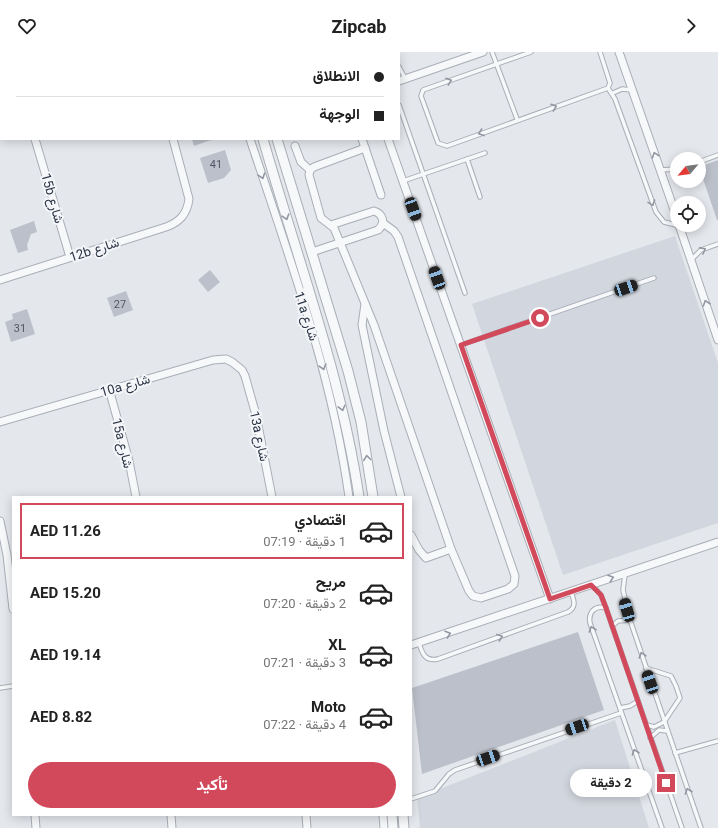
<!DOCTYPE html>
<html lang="ar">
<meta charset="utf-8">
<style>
:root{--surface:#fff;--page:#f2f2f2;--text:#222;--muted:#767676;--line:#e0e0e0;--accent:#d1495b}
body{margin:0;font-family:Roboto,Vazirmatn,sans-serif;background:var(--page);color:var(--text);direction:rtl;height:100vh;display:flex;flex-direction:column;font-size:15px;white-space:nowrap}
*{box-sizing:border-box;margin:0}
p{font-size:13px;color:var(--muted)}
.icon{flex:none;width:22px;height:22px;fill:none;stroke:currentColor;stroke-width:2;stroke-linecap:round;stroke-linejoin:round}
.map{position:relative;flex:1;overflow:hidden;direction:ltr}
.drawer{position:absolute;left:12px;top:444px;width:400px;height:320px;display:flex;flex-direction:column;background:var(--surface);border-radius:0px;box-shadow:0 2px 10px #0003;direction:rtl}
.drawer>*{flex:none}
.banner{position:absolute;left:0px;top:0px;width:400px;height:88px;box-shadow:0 2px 10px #0003;direction:rtl;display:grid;align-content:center;height:88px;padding:0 16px;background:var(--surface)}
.needle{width:26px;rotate:241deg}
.tools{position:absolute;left:670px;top:100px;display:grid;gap:8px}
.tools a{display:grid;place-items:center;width:36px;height:36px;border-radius:50%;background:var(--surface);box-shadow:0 2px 10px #0003;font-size:20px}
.end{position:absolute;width:18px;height:18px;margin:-9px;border:5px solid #d1495b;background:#fff;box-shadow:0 0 0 2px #fff}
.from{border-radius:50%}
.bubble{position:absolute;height:28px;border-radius:14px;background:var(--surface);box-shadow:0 2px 10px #0003;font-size:13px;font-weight:700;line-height:28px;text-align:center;direction:rtl}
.car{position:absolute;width:12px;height:24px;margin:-12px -6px;border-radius:5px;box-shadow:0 0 3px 1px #0007;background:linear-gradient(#222 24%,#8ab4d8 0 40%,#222 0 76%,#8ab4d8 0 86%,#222 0)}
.banner b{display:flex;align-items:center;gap:14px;height:38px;font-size:15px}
.banner b+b{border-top:1px solid var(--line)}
.banner i{width:10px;height:10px;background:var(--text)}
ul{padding:7px 0 0;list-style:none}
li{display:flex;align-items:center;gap:12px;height:56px;margin:0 8px 6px;padding:0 8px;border:2px solid transparent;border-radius:0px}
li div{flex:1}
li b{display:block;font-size:15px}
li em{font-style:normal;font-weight:700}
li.current{border-color:var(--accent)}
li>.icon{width:36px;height:36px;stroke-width:1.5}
.button{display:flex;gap:8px;margin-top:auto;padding:8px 16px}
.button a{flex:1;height:46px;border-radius:24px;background:var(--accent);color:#fff;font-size:16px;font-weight:700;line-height:46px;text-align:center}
header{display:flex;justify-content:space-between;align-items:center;height:52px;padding:0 16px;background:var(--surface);font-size:18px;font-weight:700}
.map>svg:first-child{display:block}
</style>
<header><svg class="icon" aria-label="forward" viewBox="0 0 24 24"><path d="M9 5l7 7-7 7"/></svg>Zipcab<svg class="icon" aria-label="heart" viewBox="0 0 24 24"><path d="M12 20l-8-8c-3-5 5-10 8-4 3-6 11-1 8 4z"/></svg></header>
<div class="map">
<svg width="718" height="776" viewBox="0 0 718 776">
<rect width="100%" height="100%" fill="#e4e7ec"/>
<g fill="#d2d6de">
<polygon points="675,184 718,311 718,471 563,523 472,252"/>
<polygon points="615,668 649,776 420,776 417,746"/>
</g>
<g fill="#bbc0ca">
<polygon points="192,87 210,87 211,88 194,94"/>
<polygon points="225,98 231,118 224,126 208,131 200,106"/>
<polygon points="718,108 718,168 717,168 699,115"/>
<polygon points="34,169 37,180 31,182 27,193 28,198 18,201 10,178"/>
<polygon points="210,218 220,230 208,240 198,228"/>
<polygon points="126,239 133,258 114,265 107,246"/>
<polygon points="27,257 35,282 11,290 5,270 13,267 12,262"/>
<polygon points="578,580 604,658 422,722 412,636"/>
</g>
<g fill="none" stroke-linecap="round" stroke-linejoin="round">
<defs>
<g id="service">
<polyline points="389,0 390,1"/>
<polyline points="492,0 517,67"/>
<polyline points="531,0 423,38 421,44 438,91 447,94 608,36 610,31 600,0"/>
<polyline points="399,15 405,26"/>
<polyline points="608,36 615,47 656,160 664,170 680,174"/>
<polyline points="613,41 622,37 632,38"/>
<polyline points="399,53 465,241"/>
<polyline points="467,107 480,145"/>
<polyline points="699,110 718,103"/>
<polyline points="660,118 677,117"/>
<polyline points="403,129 485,101"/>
<polyline points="691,208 701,198 718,192"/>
<polyline points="461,293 654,226"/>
<polyline points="625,522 623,538 630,568 701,776"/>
<polyline points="592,533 601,543 606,556 682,776"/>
<path d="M606 556C595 553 588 560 590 571L662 776"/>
<polyline points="612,574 618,569 630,568"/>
<path d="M419 591C422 601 425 610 438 607L568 560C577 555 574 548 571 540"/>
<polyline points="646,616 671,624 676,634 680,646 664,670 654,675 647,673"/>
<polyline points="0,636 13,634"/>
<polyline points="620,656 630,654 638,649"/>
<polyline points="650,686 659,678 667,679"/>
<polyline points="675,701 718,689"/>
<polyline points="411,747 435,739 449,722 455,718 621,661"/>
</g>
<g id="minor">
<polyline points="7,0 7,1"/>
<polyline points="145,0 146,1"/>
<polyline points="222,0 222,1"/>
<polyline points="619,0 677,166"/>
<polyline points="399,29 483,0"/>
<polyline points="35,87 70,205"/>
<path d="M250 87C289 204 332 322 349 445"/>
<polyline points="362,87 381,143"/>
<polyline points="388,87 550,547"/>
<polyline points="295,94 301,110 310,118"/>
<polyline points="365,96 314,115 310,118 309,123 321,166 334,176 374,273 451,497 469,539 473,544 481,546 508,537 514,532 515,524 398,185 394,179 383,171"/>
<polyline points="679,173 718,288"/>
<path d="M312 200 378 178C386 171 383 162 374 159L331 173"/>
<path d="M0 228 166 175C180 170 187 162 189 147L173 87"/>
<polyline points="365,252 362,273 384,379 401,445"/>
<polyline points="109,337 129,409 136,445"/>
<polyline points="0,370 213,308 226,307 232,310 242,318 245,324 256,363 272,445"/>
<polyline points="0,469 7,503 13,557"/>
<polyline points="411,483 419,498 426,506 451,497"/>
<polyline points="411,593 718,490"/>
<polyline points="35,763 36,776"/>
<polyline points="171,763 172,776"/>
<polyline points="306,763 307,776"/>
<polyline points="383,763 384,776"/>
</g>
<g id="tertiary">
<polyline points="238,0 238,1"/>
<polyline points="250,0 250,1"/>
<path d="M263 87C297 206 341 323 359 445"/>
<polyline points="277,87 348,319 361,370 373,445"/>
<polyline points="303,250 308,237"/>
<polyline points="392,763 393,776"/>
<polyline points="403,763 404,776"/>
</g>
</defs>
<use href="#service" stroke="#a9aeb7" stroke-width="5.5"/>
<use href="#minor" stroke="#a9aeb7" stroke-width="9"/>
<use href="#tertiary" stroke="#a9aeb7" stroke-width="11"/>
<use href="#service" stroke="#f7f8fa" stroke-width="3.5"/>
<use href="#minor" stroke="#f7f8fa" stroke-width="7"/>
<use href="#tertiary" stroke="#f7f8fa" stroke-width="9"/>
</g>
<defs><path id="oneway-chevron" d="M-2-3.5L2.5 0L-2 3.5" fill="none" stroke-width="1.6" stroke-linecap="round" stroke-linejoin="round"/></defs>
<g stroke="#9196a0">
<use href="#oneway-chevron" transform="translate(449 29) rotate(-19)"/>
<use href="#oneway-chevron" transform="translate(554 55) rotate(-19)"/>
<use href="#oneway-chevron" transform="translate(481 81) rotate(160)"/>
<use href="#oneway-chevron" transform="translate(655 103) rotate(-109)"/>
<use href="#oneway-chevron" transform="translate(262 124) rotate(72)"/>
<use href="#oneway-chevron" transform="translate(652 151) rotate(70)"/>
<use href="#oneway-chevron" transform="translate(286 165) rotate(73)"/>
<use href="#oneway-chevron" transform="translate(703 198) rotate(-28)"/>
<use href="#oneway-chevron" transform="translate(706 251) rotate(-109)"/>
<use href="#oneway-chevron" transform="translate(323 315) rotate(74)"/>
<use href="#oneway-chevron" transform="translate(342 356) rotate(76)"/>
<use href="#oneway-chevron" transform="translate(367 406) rotate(-98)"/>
<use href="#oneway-chevron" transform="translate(611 526) rotate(-19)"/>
<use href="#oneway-chevron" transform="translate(592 577) rotate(-109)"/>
<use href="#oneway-chevron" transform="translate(448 582) rotate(-19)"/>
<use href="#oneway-chevron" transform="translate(500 585) rotate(-20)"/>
<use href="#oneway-chevron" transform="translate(642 603) rotate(-108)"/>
<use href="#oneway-chevron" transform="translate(635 700) rotate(-109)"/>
<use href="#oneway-chevron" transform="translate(688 739) rotate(-109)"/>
</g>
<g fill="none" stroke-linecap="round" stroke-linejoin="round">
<polyline stroke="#d1495b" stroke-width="5" points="540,266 461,293 550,547 591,533 601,543 606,556 666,731"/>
</g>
<g text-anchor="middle" stroke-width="4" stroke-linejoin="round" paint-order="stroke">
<g font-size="11" fill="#4f5766">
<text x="216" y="116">41</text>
<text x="120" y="256">27</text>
<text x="20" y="280">31</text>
</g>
<g font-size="13" fill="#2b3445" stroke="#f4f6f9">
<text transform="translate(53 146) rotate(74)" y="5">15b شارع</text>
<text transform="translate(94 197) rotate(-18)" y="5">12b شارع</text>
<text transform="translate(307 264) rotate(72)" y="5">11a شارع</text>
<text transform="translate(125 333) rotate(-16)" y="5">10a شارع</text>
<text transform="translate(260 384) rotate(78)" y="5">13a شارع</text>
<text transform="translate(123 391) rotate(76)" y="5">15a شارع</text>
</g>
</g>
</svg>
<div class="tools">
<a><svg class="needle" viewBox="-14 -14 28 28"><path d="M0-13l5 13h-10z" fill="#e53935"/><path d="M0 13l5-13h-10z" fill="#767676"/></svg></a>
<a><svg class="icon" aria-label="locate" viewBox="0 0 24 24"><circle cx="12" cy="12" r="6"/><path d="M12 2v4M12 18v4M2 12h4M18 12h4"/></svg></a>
</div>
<i class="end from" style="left:540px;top:266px"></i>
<i class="end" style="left:666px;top:731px"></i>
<div class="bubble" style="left:570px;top:717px;width:82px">2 دقيقة</div>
<i class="car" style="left:413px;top:157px;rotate:160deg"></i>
<i class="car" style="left:437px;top:226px;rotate:340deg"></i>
<i class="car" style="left:626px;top:236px;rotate:71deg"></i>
<i class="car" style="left:627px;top:558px;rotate:344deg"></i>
<i class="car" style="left:650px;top:630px;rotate:341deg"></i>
<i class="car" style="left:577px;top:675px;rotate:251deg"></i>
<i class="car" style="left:488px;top:706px;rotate:71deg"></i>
<div class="banner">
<b><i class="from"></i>الانطلاق</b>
<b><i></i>الوجهة</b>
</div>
<section class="drawer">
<ul>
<li class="current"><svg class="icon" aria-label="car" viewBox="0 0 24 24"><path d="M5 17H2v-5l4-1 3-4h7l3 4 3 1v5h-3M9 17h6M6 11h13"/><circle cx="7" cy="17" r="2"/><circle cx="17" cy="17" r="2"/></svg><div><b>اقتصادي</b><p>1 دقيقة · 07:19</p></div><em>AED 11.26</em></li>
<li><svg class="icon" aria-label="car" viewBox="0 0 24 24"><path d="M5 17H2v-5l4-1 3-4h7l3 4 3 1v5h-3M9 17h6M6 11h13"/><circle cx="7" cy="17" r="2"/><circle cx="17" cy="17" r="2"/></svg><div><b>مريح</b><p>2 دقيقة · 07:20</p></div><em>AED 15.20</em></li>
<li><svg class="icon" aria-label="car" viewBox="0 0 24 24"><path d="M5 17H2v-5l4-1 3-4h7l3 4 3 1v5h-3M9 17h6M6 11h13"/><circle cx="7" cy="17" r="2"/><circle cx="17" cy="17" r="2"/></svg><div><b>XL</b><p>3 دقيقة · 07:21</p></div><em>AED 19.14</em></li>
<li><svg class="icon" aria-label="car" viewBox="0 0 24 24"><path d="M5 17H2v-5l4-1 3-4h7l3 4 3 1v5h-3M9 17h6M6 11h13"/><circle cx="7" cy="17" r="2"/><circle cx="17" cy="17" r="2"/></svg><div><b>Moto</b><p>4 دقيقة · 07:22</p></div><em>AED 8.82</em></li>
</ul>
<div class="button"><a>تأكيد</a></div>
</section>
</div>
